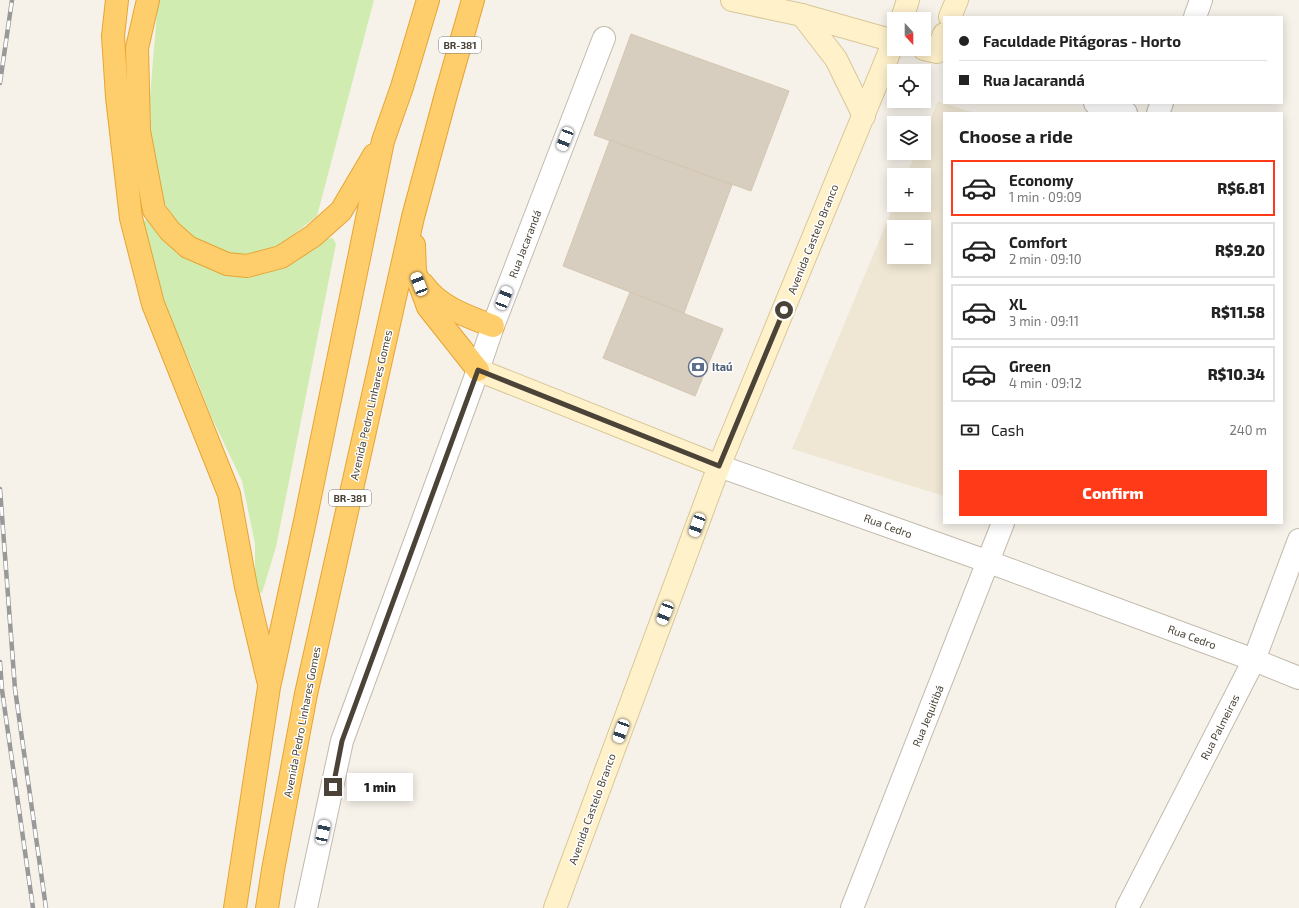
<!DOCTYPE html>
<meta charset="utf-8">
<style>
:root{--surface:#fff;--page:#f6f6f6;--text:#222;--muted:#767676;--line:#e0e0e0;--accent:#ff3a18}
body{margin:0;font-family:"Exo 2",sans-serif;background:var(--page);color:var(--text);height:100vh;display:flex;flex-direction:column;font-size:15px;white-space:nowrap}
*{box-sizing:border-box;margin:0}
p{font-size:13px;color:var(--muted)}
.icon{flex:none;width:22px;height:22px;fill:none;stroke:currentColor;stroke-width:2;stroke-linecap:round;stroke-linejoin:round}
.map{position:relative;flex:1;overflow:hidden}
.sheet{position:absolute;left:943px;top:112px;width:340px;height:412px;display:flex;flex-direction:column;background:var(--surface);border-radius:0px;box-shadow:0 2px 10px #0003}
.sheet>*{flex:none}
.guide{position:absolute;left:943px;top:16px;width:340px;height:88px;border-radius:0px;box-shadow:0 2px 10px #0003;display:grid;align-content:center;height:88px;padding:0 16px;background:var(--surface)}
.needle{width:26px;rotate:159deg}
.tools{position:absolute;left:887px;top:12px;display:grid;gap:8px}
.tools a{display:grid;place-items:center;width:44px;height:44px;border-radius:0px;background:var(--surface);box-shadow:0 2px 10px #0003;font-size:20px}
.end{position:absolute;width:18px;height:18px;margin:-9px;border:5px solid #4b4337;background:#fff;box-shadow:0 0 0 2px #fff}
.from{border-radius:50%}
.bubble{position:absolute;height:28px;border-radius:0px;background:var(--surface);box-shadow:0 2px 10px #0003;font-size:13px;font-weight:800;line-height:28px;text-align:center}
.car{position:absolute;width:12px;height:24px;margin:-12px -6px;border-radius:5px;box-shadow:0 0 3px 1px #0007;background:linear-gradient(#fff 24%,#345 0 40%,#fff 0 76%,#345 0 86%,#fff 0)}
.guide b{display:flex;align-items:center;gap:14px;height:38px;font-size:15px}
.guide b+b{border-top:1px solid var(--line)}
.guide i{width:10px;height:10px;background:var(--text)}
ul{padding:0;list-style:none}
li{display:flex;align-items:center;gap:12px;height:56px;margin:0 8px 6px;padding:0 8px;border:2px solid var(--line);border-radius:0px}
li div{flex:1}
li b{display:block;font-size:15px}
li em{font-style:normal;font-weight:800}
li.current{border-color:var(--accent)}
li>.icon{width:36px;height:36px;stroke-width:1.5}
h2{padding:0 16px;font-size:18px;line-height:48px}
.pay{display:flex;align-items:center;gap:10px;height:44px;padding:0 16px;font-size:15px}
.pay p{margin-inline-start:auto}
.cta{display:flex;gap:8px;margin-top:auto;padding:8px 16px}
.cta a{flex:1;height:46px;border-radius:0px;background:var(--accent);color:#fff;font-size:16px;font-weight:800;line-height:46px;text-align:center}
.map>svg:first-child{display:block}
</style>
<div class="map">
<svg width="1299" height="908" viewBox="0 0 1299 908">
<rect width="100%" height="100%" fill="#f6f2ea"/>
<path fill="#efe7d3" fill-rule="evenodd" d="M938 101 974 113H944V496L792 449 894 205H924V175H906L916 153H924V133ZM894 227H924V257H894Z"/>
<g fill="#d1ecb1">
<polygon points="158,0 374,0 317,216 279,246 247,258 215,251 185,235 164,202 148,121"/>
<polygon points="148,218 177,253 206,266 324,239 333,238 336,244 276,547 262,593 255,592 255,544 242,481 211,416 191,365 172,324 145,239 143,222"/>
</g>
<g fill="#d8cebf" stroke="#d4c6b1">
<polygon points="631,34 789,91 751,191 594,135"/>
<polygon points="610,140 732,185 684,313 563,266"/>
<polygon points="630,292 723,329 695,396 603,358"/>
</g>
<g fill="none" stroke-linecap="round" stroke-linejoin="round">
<defs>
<g id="street">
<polyline points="1195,17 1201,0"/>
<polyline points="1095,103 1126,113"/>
<polyline points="1158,113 1162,103"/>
<polyline points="719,466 989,562 1254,660 1299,678"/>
<polyline points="306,908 342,741 478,370 493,326 604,38"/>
<polyline points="852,908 1003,523"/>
<polyline points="1127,908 1254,660 1299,540"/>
</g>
<g id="secondary">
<polyline points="732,0 802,15 894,41"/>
<polyline points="802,15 836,59 864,116"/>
<polyline points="950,17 957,0"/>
<polyline points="902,19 908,0"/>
<polyline points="924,49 937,52 944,34"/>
<polyline points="478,370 719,466"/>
<polyline points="555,908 719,466 894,41"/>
</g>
<g id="highway">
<polyline points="117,0 113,36 117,97 131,218 153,304 229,494 246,587 268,680"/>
<polyline points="148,0 137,48 139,131 154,210 170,231 188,247 227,264 247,266 281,257 313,236 341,211 374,155"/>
<polyline points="414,245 415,272 428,307 478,370"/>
<path d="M423 284C439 307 468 317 493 326"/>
<polyline points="235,908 269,687 305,521 383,141 402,87 428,0"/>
<polyline points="267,908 273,870 306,694 413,217 447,91 473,0"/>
</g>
</defs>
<use href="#street" stroke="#c2baac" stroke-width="24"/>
<use href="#secondary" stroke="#d8c798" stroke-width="24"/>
<use href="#highway" stroke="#e7a433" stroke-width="24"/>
<use href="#street" stroke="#fff" stroke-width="22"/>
<use href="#secondary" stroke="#fff2cb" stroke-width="22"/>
<use href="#highway" stroke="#ffce6c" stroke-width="22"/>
<defs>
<g id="rail">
<polyline points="0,83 12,0"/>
<polyline points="0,489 15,689 46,908"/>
<polyline points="0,662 2,690 33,908"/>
</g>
</defs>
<use href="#rail" stroke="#999" stroke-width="4.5"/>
<use href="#rail" stroke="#fff" stroke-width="3" stroke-dasharray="9" stroke-linecap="butt"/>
</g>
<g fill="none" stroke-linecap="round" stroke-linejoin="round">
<polyline stroke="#4b4337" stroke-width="5" points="333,787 342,741 478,370 719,466 784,310"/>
</g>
<defs>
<symbol id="bank-ring" viewBox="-11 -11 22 22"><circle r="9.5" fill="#fff" stroke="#5c6f8a" stroke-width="1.5"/><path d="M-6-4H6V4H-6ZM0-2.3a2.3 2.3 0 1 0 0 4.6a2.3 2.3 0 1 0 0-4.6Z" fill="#5c6f8a"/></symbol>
</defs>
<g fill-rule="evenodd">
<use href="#bank-ring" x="687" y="356" width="22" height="22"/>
</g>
<g text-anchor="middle" stroke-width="3" stroke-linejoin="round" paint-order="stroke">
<g fill="#fff" stroke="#817b73" stroke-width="1">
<rect x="439" y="37" width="42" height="16" rx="3"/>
<rect x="329" y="490" width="42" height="16" rx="3"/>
</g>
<g font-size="10" font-weight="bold" fill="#4b4337">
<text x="460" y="49">BR-381</text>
<text x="350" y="502">BR-381</text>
</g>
<g font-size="11" fill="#4b4337" stroke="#fff">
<text transform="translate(813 239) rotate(-68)" y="4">Avenida Castelo Branco</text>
<text transform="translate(525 244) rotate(-69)" y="4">Rua Jacarandá</text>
<text transform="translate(371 405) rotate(-77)" y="4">Avenida Pedro Linhares Gomes</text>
<text transform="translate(888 526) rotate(20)" y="4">Rua Cedro</text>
<text transform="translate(1192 637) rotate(20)" y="4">Rua Cedro</text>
<text transform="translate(928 716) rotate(-68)" y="4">Rua Jequitibá</text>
<text transform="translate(302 722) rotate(-79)" y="4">Avenida Pedro Linhares Gomes</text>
<text transform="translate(1220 727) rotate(-63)" y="4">Rua Palmeiras</text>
<text transform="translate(592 809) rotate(-70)" y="4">Avenida Castelo Branco</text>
</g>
<g font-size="11" font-weight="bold" fill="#4e5e75" stroke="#fff" text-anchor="start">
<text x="712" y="371">Itaú</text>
</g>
</g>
</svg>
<div class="tools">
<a><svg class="needle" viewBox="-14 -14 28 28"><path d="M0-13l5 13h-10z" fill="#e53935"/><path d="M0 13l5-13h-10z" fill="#767676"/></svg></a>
<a><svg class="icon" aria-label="locate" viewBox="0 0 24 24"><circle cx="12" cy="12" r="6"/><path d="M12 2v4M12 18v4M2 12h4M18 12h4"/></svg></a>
<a><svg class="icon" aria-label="layers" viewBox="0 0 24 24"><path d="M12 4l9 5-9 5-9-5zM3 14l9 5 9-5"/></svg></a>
<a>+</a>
<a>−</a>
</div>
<i class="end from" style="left:784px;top:310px"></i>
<i class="end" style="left:333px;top:787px"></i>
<div class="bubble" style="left:347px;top:773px;width:66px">1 min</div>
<i class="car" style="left:565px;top:139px;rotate:201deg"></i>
<i class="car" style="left:419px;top:284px;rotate:339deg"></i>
<i class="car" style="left:504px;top:298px;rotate:21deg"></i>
<i class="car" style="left:697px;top:525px;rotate:200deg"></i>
<i class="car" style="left:665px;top:613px;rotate:201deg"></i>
<i class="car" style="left:621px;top:731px;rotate:200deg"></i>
<i class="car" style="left:323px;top:832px;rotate:12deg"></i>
<div class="guide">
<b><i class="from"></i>Faculdade Pitágoras - Horto</b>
<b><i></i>Rua Jacarandá</b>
</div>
<section class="sheet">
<h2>Choose a ride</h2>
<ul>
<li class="current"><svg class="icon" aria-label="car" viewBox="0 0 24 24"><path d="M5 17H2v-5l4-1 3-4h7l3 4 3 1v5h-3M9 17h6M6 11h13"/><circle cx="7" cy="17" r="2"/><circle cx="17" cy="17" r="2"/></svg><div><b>Economy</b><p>1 min · 09:09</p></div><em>R$6.81</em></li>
<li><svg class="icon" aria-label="car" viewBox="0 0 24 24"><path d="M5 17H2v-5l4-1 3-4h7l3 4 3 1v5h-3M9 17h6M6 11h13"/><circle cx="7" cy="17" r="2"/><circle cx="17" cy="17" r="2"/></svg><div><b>Comfort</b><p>2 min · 09:10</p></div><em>R$9.20</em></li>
<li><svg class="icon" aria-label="car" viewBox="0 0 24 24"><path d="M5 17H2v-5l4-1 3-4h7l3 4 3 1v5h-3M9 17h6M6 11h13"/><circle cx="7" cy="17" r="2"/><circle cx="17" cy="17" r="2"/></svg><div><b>XL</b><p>3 min · 09:11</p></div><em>R$11.58</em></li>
<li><svg class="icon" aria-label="car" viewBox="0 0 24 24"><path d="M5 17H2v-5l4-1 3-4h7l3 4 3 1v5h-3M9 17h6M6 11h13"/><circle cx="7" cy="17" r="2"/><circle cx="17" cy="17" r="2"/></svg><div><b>Green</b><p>4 min · 09:12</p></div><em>R$10.34</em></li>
</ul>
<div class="pay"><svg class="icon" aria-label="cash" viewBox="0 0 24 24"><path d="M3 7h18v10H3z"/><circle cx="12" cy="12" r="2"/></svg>Cash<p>240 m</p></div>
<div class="cta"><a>Confirm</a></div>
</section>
</div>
